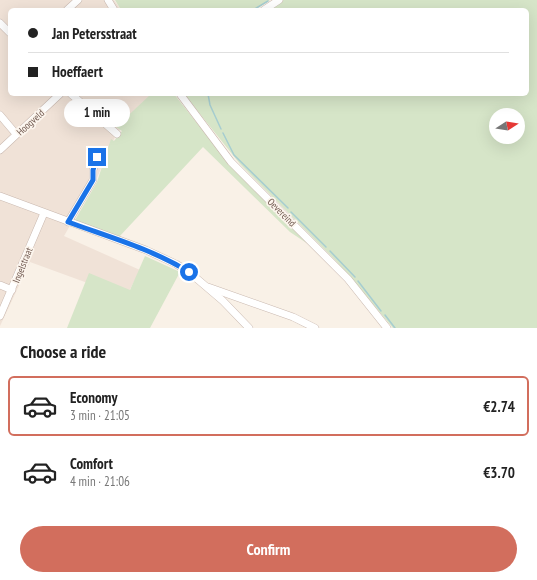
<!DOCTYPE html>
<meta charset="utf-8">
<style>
:root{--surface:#fff;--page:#f6f6f6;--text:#222;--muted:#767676;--line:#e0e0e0;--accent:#d26e5d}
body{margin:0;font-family:"PT Sans Narrow",sans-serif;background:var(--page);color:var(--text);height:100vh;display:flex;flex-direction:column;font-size:15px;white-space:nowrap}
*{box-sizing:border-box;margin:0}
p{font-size:13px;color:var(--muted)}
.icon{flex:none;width:22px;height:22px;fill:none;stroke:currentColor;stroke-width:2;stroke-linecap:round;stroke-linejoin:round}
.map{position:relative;height:328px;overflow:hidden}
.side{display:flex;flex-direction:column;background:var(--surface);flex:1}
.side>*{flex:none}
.guide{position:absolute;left:8px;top:8px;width:521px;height:88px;border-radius:6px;box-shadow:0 4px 16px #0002;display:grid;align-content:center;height:88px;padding:0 20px;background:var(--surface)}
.needle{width:26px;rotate:78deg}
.tools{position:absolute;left:489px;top:108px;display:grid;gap:8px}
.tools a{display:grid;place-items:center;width:36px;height:36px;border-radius:50%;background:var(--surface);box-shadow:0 4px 16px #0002;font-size:20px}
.end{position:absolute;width:18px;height:18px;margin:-9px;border:5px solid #1a73e8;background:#fff;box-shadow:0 0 0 2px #fff}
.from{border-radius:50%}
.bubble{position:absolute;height:28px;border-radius:14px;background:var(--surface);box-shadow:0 4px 16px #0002;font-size:13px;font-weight:700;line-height:28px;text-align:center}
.guide b{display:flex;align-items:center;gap:14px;height:38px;font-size:15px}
.guide b+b{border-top:1px solid var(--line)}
.guide i{width:10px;height:10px;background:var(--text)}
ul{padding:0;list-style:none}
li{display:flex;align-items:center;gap:12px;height:60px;margin:0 8px 6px;padding:0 12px;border:2px solid transparent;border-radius:6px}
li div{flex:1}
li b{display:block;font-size:15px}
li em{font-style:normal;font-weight:700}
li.current{border-color:var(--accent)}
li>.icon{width:36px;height:36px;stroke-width:1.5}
h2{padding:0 20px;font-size:18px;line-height:48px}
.cta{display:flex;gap:8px;margin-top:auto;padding:8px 20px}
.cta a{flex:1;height:46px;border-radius:24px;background:var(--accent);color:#fff;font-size:16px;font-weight:700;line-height:46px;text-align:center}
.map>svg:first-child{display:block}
</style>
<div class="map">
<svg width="537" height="328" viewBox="0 0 537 328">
<rect width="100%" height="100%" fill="#f9f1e7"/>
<polygon fill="#f0e2d7" points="0,0 114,0 121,10 10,10 10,94 166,94 117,132 96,180 64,236 140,270 126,297 30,262 0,326"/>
<g fill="#d6e5c8" fill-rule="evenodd">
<polygon points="115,0 270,0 255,10 121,10"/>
<path d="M283 0H537V328H393L336 261 240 164 184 94H527V10H268ZM496 115H518V137H496Z"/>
<polygon points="151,94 174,94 231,166 314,248 290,232 203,147 119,237 75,220 97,182 111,139 114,141 122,131 116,127"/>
<polygon points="145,256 180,272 150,328 67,328 89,273 130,290"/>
</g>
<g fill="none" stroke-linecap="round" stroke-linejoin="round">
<g stroke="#a6cdd0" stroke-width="1.5">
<polyline points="253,10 268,1"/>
<polyline points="208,94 210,105 221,129"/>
<polyline points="223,133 234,155 288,208"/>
<polyline points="291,212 326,247"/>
<polyline points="330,251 355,277"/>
<polyline points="358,281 381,311"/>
<polyline points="385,315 395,328"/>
</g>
<defs>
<g id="minor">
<polyline points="108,0 114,10"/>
<polyline points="67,10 78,0"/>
<polyline points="264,10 279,0"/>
<polyline points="0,23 10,33"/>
<polyline points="71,94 117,134"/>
<polyline points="180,94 231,162 348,279 387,328"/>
<polyline points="0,115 16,134"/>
<polyline points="0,150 60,94"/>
<polyline points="0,196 146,250 176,264 189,272 223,301 249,328"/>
<polyline points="68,222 93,180 93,170 97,157"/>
<polyline points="0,285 12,290"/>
<polyline points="208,287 293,317 315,328"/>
<polyline points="0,316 44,213"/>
</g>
</defs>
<use href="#minor" stroke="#c9b8af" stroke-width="8"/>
<use href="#minor" stroke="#fff" stroke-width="7"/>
</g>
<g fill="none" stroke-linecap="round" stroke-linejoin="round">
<path stroke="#1a73e8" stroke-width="5" d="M97 157 93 170V180L68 222C109 237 152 249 189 272"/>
</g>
<g text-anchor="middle" stroke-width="3.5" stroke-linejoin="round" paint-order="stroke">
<g font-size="10" fill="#6f584f" stroke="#fcf5ed">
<text transform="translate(30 122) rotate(-42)" y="4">Hoogveld</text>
<text transform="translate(282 212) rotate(45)" y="4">Oevereind</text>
<text transform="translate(22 265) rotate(-68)" y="4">Ingelstraat</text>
</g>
</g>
</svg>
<div class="tools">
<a><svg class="needle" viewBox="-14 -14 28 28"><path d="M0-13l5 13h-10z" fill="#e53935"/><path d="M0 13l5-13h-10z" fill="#767676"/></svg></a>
</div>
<i class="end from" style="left:189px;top:272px"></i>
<i class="end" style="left:97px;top:157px"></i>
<div class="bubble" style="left:64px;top:99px;width:66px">1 min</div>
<div class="guide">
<b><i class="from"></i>Jan Petersstraat</b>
<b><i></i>Hoeffaert</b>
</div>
</div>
<section class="side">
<h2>Choose a ride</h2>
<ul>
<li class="current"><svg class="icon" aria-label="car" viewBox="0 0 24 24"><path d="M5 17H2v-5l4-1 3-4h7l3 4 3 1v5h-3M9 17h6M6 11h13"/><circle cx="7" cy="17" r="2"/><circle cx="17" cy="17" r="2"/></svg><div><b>Economy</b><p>3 min · 21:05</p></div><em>€2.74</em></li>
<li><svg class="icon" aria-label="car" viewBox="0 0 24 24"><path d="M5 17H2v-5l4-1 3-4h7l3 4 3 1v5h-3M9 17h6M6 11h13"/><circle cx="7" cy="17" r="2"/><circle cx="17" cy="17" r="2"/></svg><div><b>Comfort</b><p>4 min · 21:06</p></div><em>€3.70</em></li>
</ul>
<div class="cta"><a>Confirm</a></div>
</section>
